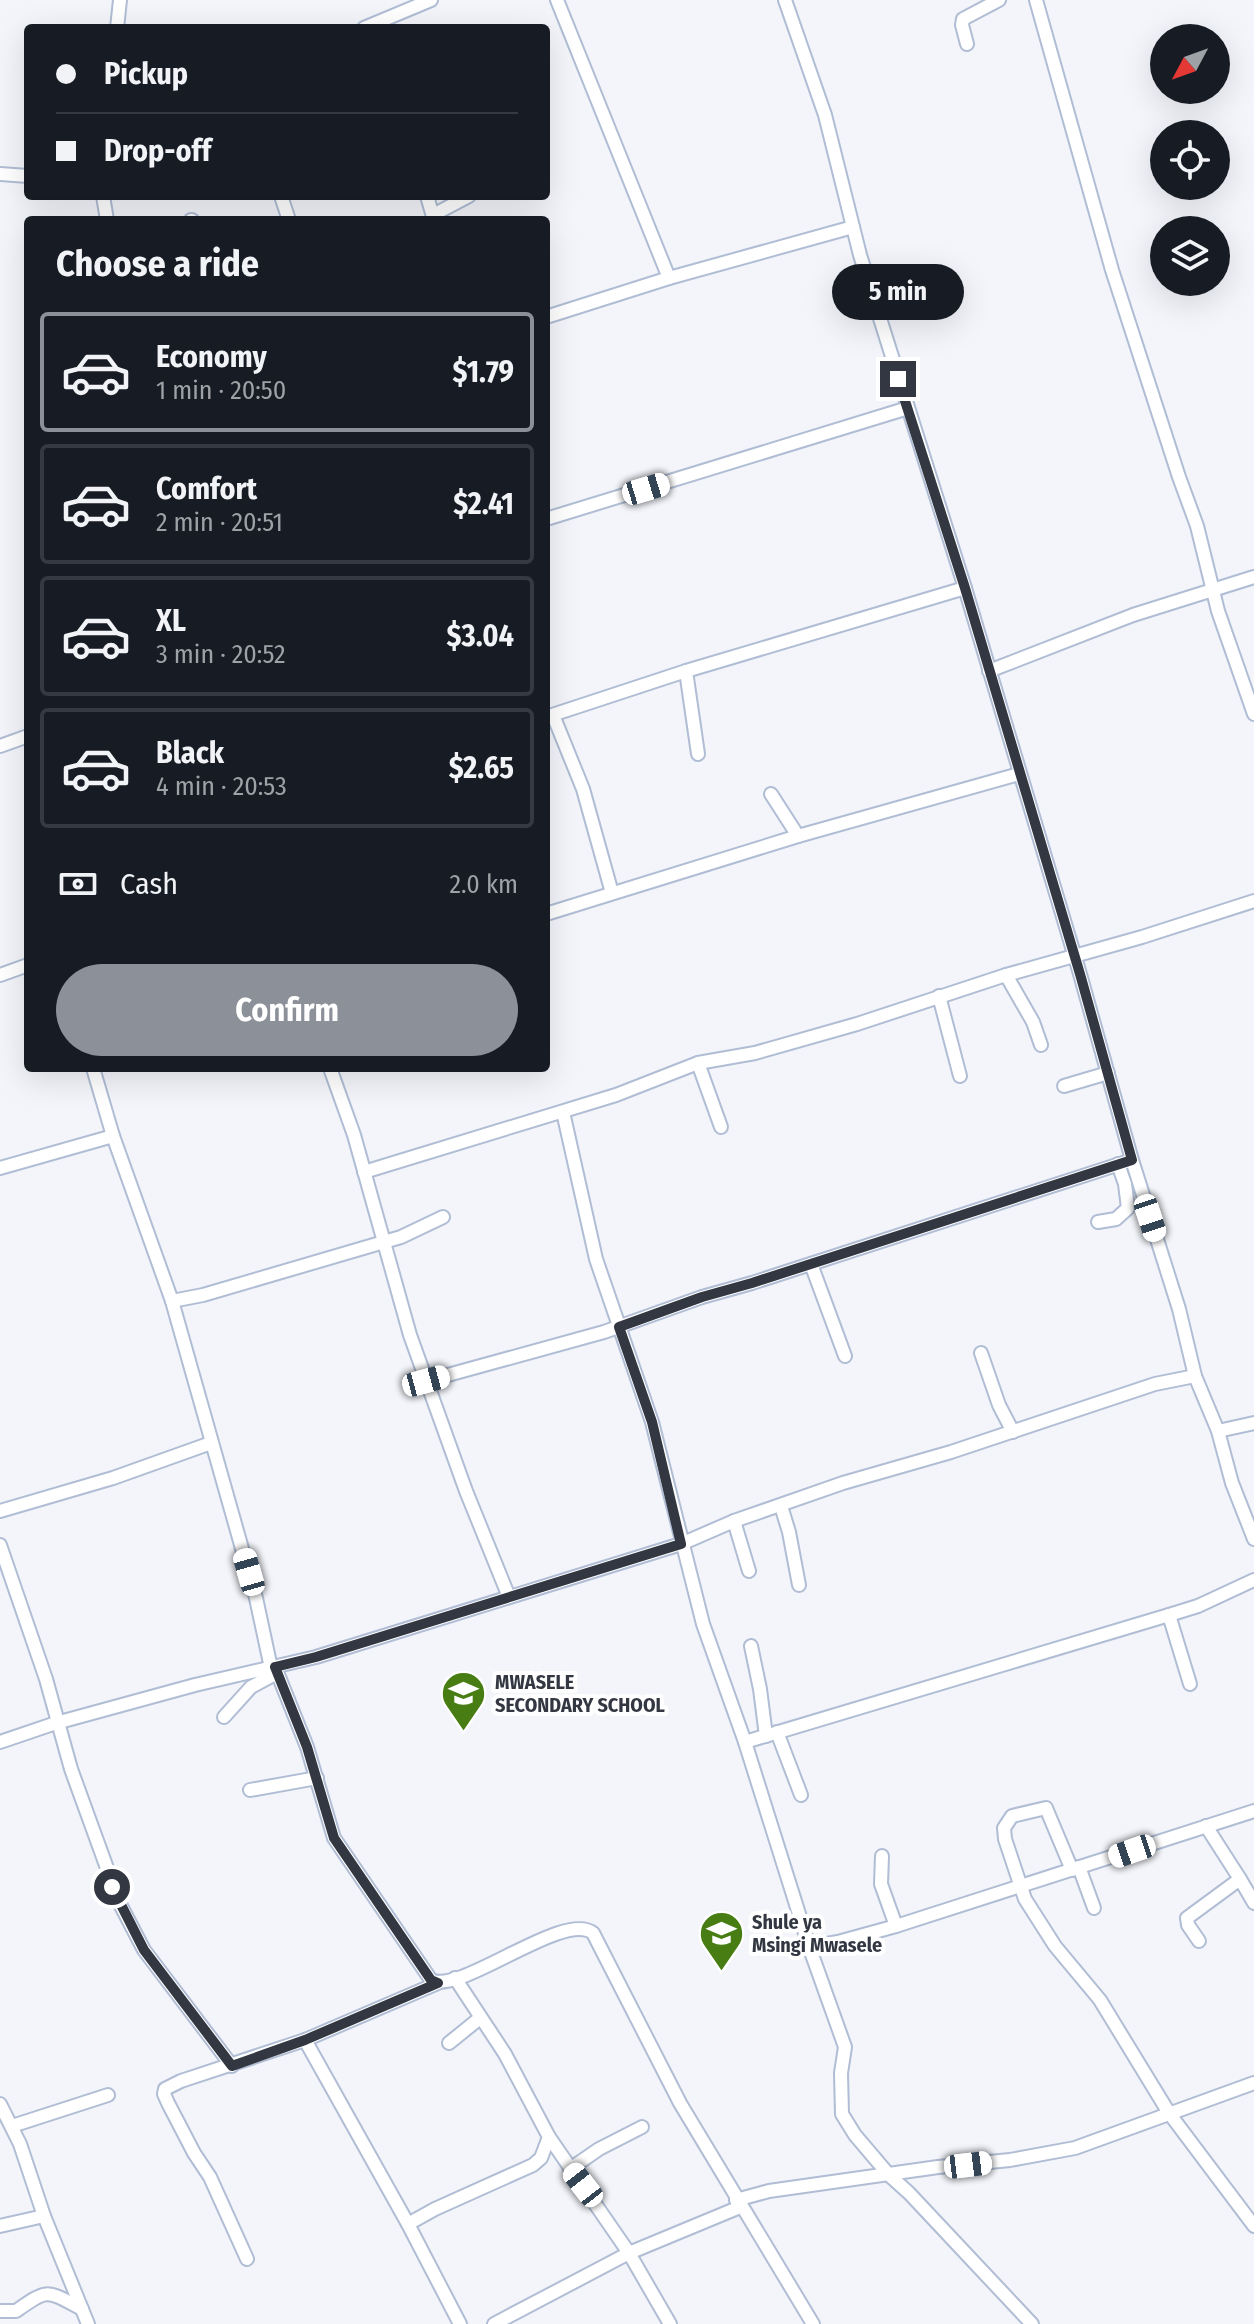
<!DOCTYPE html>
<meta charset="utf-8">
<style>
:root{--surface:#171b24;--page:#242831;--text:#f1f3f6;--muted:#9ea1a6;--line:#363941;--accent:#8c9099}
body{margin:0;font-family:"Fira Sans Condensed",sans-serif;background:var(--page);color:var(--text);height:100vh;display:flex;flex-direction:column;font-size:30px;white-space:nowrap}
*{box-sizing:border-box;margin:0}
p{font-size:26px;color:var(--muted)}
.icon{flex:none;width:44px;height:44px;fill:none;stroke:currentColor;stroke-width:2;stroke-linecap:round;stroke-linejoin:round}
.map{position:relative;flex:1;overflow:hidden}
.details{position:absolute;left:24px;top:216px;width:526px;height:856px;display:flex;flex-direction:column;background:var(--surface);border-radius:8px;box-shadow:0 8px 32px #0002}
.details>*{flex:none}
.guide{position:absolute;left:24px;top:24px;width:526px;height:176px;border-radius:8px;box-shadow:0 8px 32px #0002;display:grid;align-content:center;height:176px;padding:0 32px;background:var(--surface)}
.needle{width:52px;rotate:229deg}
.controls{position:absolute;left:1150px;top:24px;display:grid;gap:16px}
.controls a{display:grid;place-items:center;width:80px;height:80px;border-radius:50%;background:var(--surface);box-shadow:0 8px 32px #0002;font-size:40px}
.end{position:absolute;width:36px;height:36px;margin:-18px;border:10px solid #323741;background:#fff;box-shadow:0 0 0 4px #fff}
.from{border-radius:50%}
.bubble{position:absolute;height:56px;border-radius:28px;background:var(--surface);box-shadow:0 8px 32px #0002;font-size:26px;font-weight:700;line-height:56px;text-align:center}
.car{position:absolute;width:24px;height:48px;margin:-24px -12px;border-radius:10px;box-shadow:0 0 6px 2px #0007;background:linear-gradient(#fff 24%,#345 0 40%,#fff 0 76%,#345 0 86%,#fff 0)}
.guide b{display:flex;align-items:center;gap:28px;height:76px;font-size:30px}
.guide b+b{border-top:2px solid var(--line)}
.guide i{width:20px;height:20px;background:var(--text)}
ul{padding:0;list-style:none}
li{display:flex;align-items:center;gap:24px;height:120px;margin:0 16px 12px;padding:0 16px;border:4px solid var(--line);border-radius:8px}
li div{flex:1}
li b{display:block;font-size:30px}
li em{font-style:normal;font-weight:700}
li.current{border-color:var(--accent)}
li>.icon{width:72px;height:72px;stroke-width:1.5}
h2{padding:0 32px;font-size:36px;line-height:96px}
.pay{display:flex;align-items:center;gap:20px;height:88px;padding:0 32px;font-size:30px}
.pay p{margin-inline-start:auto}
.button{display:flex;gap:16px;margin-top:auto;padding:16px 32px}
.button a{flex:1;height:92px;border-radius:48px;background:var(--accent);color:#fff;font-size:32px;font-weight:700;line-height:92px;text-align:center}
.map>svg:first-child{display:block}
</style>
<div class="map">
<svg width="1254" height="2324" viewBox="0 0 1254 2324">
<rect width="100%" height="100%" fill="#f3f5fa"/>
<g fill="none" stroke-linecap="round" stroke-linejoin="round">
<defs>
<g id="minor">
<polyline points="557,0 669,278"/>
<polyline points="785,0 825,115 860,255 965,588 1080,974 1132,1160 1179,1309 1195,1376 1218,1431 1232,1483 1254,1539"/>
<polyline points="1036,0 1112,270 1179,477 1197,526 1218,611 1254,714"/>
<polyline points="117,28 120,0"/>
<polyline points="364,28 431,0"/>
<polyline points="967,44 962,25 963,19 999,0"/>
<polyline points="0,174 28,176"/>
<polyline points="103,196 107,220"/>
<polyline points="281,196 289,220"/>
<polyline points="427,196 434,220"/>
<polyline points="433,215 469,196"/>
<polyline points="191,220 192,220"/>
<polyline points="546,317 669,278 853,227"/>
<polyline points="546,519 908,408"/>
<polyline points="686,671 698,754"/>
<polyline points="989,671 1133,615 1254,577"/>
<polyline points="553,715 583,789 612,893"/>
<polyline points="546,717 686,671 965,588"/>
<polyline points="0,746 28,736"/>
<polyline points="771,794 798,836"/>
<polyline points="546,914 798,836 1019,774"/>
<polyline points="0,975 28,965"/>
<polyline points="1006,975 1033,1022 1041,1045"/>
<polyline points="939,996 960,1076"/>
<polyline points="698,1063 721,1127"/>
<polyline points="93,1068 113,1136 172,1301 256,1598 271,1668"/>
<polyline points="330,1068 354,1135 410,1335 466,1491 509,1597"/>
<polyline points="1064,1086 1108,1073"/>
<polyline points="563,1112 596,1259 652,1422 703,1624 745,1742 810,1949 845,2047 841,2073 842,2114 855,2135 889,2175 909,2193 1032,2324"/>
<polyline points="0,1168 113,1136"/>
<polyline points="364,1172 616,1095 698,1063 755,1053 857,1024 1006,975 1142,937 1254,901"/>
<polyline points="1098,1222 1116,1219 1128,1208 1125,1184 1118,1164"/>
<polyline points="811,1264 845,1356"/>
<polyline points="172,1301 203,1295 401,1237 443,1217"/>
<polyline points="981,1353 999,1405 1013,1432"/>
<polyline points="426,1381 604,1332 702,1297 752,1283 1132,1160"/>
<polyline points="1218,1431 1254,1423"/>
<polyline points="781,1506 789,1532 799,1585"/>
<polyline points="0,1511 113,1478 211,1443"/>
<polyline points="734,1521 749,1571"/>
<polyline points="0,1545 46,1679 71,1769 120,1904 144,1950 232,2066"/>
<polyline points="1169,1615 1190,1684"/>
<polyline points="751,1646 760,1689 766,1736"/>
<path d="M275 1667 307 1747 334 1838 431 1980C461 1995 563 1910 593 1933L680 2103 813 2324"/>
<polyline points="224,1717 251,1687 277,1673"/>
<polyline points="777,1732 801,1795"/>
<polyline points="0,1742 56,1723 195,1685 316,1657 681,1544 734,1521 843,1483 951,1452 1155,1384 1195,1376"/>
<polyline points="745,1742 1169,1615 1198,1606 1254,1580"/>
<polyline points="250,1790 317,1778"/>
<polyline points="882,1856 881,1884 896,1926"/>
<polyline points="1079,1867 1094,1908"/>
<polyline points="1072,1870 1046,1808 1012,1816 1004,1828 1005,1839 1025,1899 1055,1946 1100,2000 1169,2113 1254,2226"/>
<polyline points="1240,1879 1254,1903"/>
<polyline points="1199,1941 1188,1925 1187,1918 1240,1879 1206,1826"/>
<polyline points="809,1947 838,1942 896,1926 1254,1811"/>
<polyline points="455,1978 505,2054 549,2137 629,2253 670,2324"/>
<polyline points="305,2040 408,2224 460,2324"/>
<polyline points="449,2043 480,2018"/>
<polyline points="0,2104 20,2144 44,2216 88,2324"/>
<polyline points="12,2126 108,2095"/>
<polyline points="570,2169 599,2149 642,2127"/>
<polyline points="736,2200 769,2191 938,2167 1010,2160 1075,2148 1254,2083"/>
<polyline points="408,2224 435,2209 533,2165 541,2158 549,2137"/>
<polyline points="0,2226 44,2216"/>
<polyline points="247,2259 210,2177 194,2153 168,2103 164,2094 165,2089 181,2081 305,2040 438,1983"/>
<path d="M0 2311H16C49 2288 46 2290 82 2309"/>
<polyline points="494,2324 629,2253 740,2207"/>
</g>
</defs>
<use href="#minor" stroke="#b0bdd4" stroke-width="16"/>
<use href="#minor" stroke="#fff" stroke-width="12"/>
</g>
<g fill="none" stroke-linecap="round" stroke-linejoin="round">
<polyline stroke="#323741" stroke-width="10" points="112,1887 144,1950 232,2066 305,2040 438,1983 431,1980 334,1838 307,1747 275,1667 316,1657 681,1544 652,1422 619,1327 702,1297 752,1283 1132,1160 1080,974 965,588 898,379"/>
</g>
<defs>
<symbol id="school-pin" viewBox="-11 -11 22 30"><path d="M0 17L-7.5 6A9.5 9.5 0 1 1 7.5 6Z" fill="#477d12" stroke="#fff"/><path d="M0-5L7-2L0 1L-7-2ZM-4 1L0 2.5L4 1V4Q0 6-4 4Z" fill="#fff"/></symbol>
</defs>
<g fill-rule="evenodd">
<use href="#school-pin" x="438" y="1668" width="51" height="69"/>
<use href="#school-pin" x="696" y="1908" width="51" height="69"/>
</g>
<g text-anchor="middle" stroke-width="8" stroke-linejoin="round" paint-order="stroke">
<g font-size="20" font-weight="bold" fill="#323741" stroke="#fff" text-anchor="start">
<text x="495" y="1689">MWASELE<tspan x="495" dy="23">SECONDARY SCHOOL</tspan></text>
<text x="752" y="1929">Shule ya<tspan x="752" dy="23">Msingi Mwasele</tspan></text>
</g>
</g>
</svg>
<div class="controls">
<a><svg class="needle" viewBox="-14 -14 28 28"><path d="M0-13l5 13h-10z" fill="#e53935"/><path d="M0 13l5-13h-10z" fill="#9ea1a6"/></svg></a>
<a><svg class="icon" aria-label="locate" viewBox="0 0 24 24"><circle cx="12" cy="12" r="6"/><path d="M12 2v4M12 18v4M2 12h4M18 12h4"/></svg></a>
<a><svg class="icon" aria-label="layers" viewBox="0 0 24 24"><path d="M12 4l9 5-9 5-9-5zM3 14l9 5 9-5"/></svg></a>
</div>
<i class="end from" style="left:112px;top:1887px"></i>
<i class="end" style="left:898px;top:379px"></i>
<div class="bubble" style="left:832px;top:264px;width:132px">5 min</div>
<i class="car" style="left:646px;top:489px;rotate:73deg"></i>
<i class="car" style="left:1150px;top:1218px;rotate:162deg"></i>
<i class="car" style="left:426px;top:1381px;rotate:75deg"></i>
<i class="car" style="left:249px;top:1572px;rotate:344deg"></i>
<i class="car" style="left:1132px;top:1851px;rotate:251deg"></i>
<i class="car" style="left:968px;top:2165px;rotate:83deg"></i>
<i class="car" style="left:583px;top:2185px;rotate:322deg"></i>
<div class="guide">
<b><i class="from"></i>Pickup</b>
<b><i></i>Drop-off</b>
</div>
<section class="details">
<h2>Choose a ride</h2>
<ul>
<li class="current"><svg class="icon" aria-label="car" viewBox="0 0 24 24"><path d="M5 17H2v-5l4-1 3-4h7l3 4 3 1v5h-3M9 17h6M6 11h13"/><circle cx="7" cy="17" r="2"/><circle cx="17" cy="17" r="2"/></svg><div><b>Economy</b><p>1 min · 20:50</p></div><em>$1.79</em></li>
<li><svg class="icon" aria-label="car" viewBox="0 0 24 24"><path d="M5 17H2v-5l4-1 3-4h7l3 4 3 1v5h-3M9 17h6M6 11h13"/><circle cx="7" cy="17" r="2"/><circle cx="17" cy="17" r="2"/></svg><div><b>Comfort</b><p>2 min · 20:51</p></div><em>$2.41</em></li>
<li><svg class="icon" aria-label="car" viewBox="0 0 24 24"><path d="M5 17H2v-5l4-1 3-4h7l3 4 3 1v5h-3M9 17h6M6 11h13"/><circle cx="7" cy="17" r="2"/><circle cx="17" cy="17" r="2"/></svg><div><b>XL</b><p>3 min · 20:52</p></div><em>$3.04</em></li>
<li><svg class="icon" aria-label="car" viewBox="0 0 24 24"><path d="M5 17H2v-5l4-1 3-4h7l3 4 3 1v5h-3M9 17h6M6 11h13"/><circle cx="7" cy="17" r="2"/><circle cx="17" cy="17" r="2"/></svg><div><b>Black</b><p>4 min · 20:53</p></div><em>$2.65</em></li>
</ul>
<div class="pay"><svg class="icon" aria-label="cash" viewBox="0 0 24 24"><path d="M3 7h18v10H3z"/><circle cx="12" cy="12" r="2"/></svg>Cash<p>2.0 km</p></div>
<div class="button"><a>Confirm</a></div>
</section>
</div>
